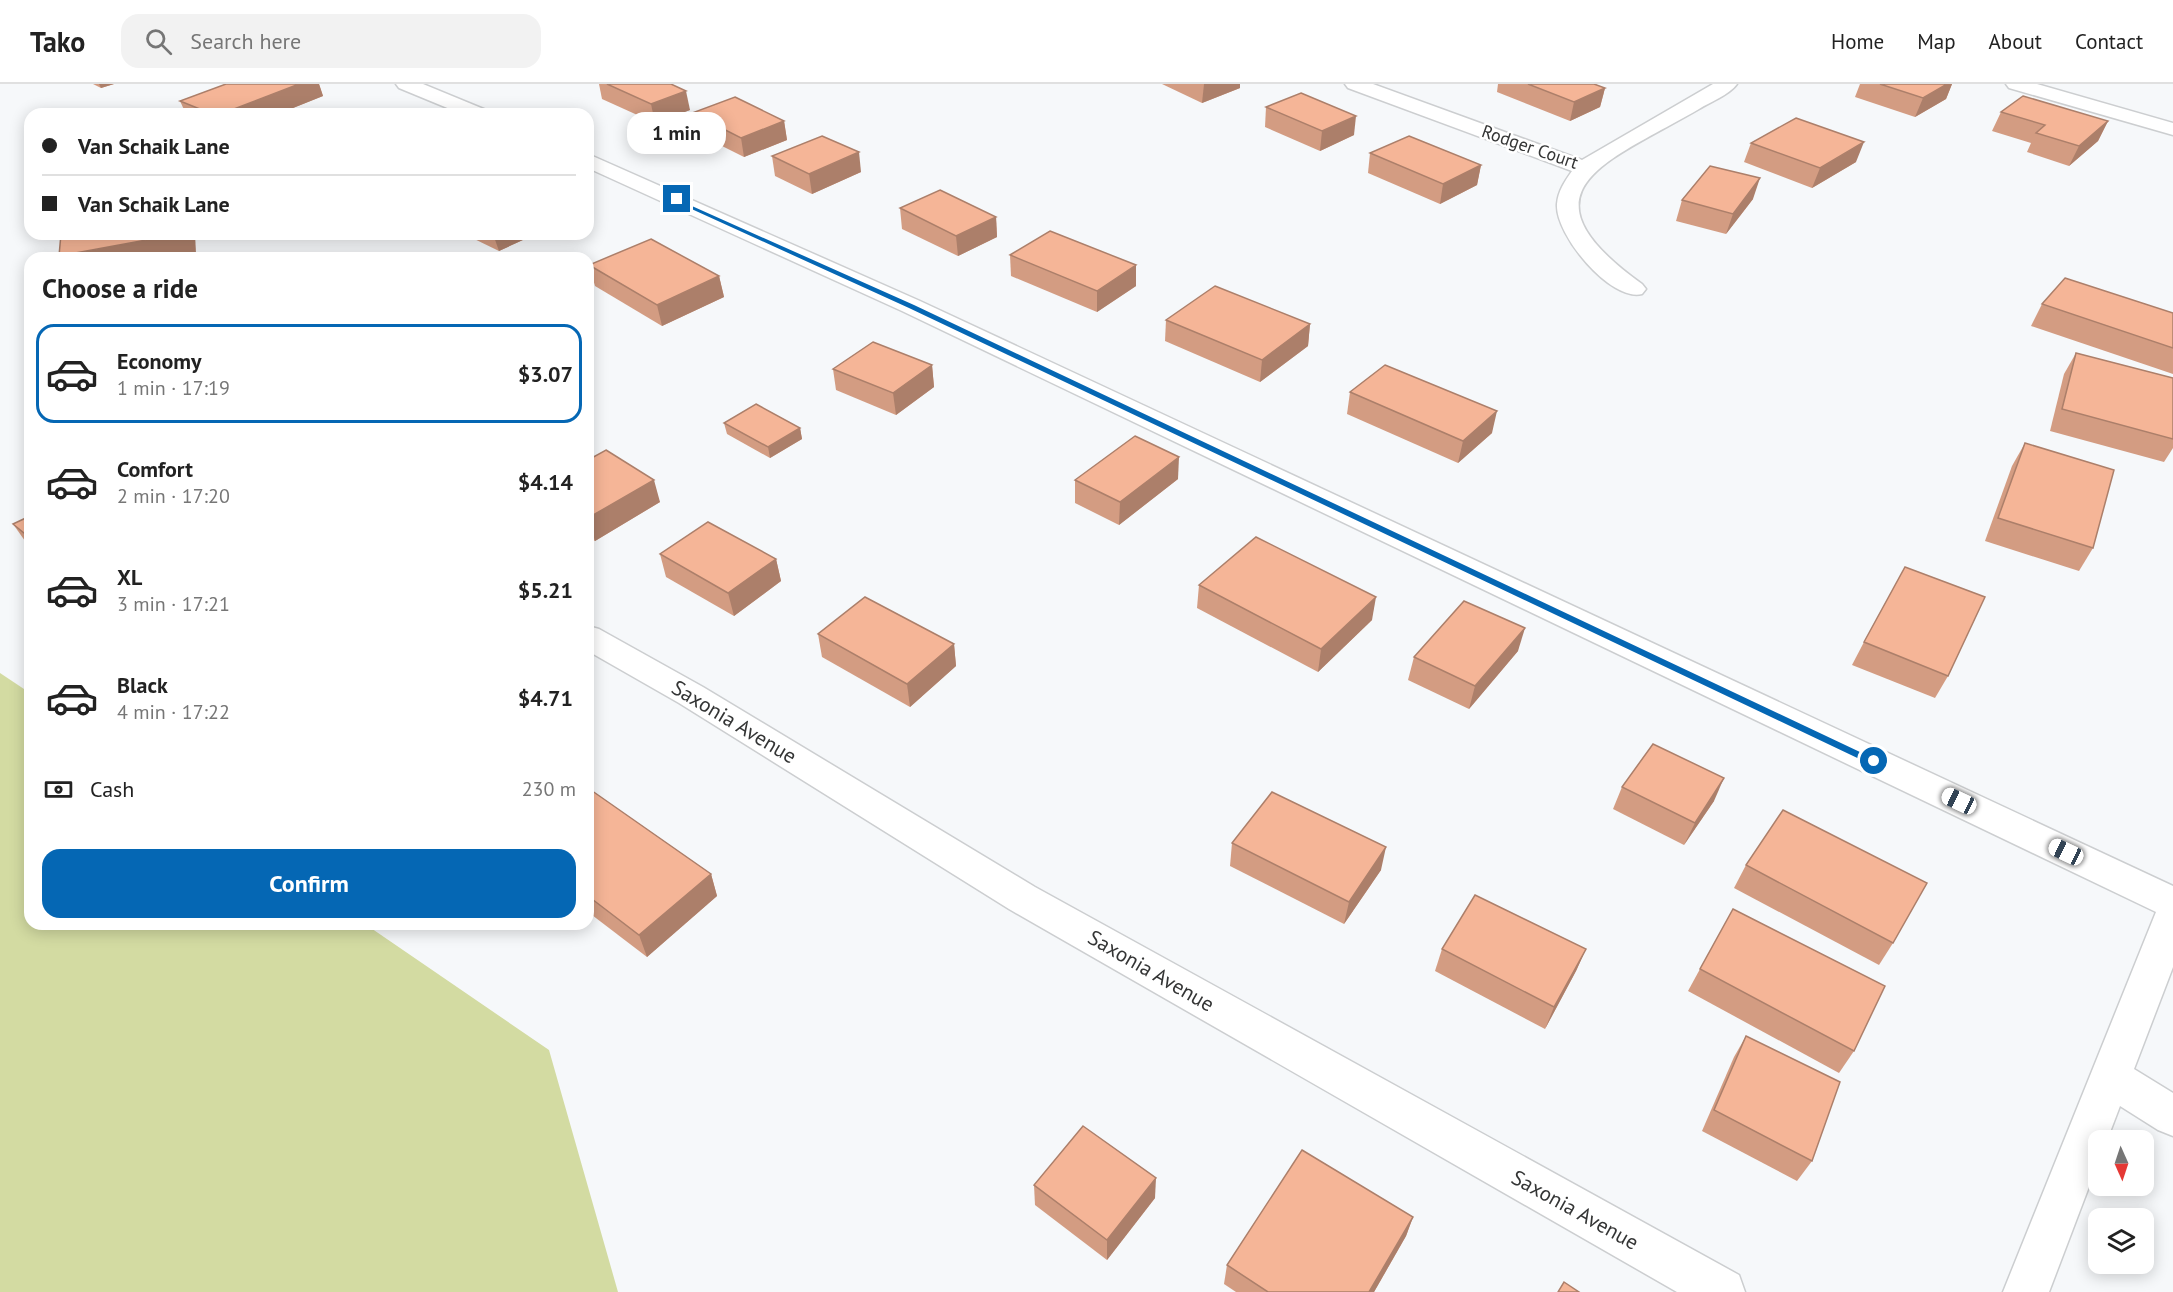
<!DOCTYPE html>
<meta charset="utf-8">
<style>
:root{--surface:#fff;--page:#f2f2f2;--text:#222;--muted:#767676;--line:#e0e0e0;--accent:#0567b4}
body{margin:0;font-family:"PT Sans",sans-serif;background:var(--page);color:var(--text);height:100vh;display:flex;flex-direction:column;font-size:22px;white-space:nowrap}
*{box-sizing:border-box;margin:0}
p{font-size:20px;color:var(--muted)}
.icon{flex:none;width:33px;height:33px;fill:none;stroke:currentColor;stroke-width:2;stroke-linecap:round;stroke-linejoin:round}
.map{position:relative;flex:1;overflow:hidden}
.side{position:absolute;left:24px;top:168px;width:570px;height:678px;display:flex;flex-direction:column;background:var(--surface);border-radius:18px;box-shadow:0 3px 15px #0003}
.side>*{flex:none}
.banner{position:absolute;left:24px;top:24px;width:570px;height:132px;border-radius:18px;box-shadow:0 3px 15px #0003;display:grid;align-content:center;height:132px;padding:0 18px;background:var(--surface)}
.needle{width:39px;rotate:177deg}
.controls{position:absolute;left:2088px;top:1046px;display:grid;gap:12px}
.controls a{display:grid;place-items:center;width:66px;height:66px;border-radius:12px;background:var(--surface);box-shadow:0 3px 15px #0003;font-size:30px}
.end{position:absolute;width:27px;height:27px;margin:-14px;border:8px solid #0567b4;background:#fff;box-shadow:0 0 0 3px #fff}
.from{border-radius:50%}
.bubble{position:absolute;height:42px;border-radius:18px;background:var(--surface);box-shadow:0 3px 15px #0003;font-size:20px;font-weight:800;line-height:42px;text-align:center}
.car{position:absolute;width:18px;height:36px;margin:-18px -9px;border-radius:8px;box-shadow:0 0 4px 2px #0007;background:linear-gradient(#fff 24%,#345 0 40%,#fff 0 76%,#345 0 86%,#fff 0)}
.banner b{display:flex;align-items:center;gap:21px;height:57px;font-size:22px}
.banner b+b{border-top:2px solid var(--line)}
.banner i{width:15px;height:15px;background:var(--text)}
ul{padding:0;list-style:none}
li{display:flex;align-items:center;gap:18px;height:99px;margin:0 12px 9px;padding:0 6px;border:3px solid transparent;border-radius:18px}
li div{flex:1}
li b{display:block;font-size:22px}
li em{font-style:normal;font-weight:800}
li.selected{border-color:var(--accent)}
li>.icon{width:54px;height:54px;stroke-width:1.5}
h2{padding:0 18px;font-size:27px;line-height:72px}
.pay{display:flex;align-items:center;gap:15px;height:66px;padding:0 18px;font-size:22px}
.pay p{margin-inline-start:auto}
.cta{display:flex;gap:12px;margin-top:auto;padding:12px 18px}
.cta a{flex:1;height:69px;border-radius:18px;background:var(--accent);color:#fff;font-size:24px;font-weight:800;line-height:69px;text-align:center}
header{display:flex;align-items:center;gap:36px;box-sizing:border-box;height:84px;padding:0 30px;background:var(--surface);border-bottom:2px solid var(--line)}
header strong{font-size:28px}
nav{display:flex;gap:33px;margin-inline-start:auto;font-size:21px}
.search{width:420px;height:54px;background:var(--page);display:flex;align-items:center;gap:15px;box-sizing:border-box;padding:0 21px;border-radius:18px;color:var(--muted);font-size:22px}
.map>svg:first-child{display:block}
</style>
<header>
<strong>Tako</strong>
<div class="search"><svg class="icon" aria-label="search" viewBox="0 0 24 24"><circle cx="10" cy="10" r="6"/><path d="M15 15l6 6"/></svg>Search here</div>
<nav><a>Home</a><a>Map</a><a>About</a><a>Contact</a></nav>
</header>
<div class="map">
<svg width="2173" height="1208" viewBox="0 0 2173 1208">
<rect width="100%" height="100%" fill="#f6f8fa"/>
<polygon fill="#d3dba2" points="0,589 30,609 30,840 365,840 549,966 618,1208 0,1208"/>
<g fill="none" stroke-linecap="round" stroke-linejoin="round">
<defs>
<g id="minor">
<polygon points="396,0 423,0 486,26 489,30 462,30 399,4"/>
<path d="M1345 0H1373L1582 76 1713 0H1737C1729 11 1710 18 1699 25 1610 77 1511 106 1642 200L1646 205 1642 210C1611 218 1555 151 1557 120 1558 107 1565 97 1572 87L1348 4Z"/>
<polygon points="2006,0 2037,0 2173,39 2173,51 2009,4"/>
<polygon points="588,70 920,217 2173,802 2173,883 2134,985 2173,1009 2173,1052 2158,1046 2120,1022 2107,1056 2098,1056 2098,1079 2049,1208 2003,1208 2156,828 902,227 588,84"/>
<polygon points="588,542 599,545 703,603 1035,803 1739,1191 1745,1208 1677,1208 1009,825 679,619 588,567"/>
</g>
</defs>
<use href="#minor" stroke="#ccced0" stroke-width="3"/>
<use href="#minor" fill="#fff" fill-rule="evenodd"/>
</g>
<g fill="#d39c82">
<polygon points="93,0 114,0 101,4"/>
<polygon points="226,0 319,0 323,12 278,30 186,30 180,17"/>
<polygon points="599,0 671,0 690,26 655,39 602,15"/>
<polygon points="1162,0 1240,0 1240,4 1202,19"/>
<polygon points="1498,0 1594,0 1605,4 1600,23 1570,37 1497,8"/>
<polygon points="1860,0 1952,0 1946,15 1915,33 1855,13"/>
<polygon points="1266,23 1354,51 1320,67 1265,43"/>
<polygon points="2001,28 2108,37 2098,57 2069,82 2027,68 2031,59 1992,47"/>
<polygon points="692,29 784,37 787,56 744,73 696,49"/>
<polygon points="1751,59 1856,78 1812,104 1744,78"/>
<polygon points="1370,69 1481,81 1477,101 1440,120 1368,89"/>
<polygon points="772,72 861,88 812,110 775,92"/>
<polygon points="1753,115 1726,150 1676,137 1682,116"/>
<polygon points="900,124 996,133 997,153 958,172 902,145"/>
<polygon points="464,150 536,150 499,167"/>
<polygon points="1010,171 1136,202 1097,228 1011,192"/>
<polygon points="589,181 719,192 724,213 662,242 595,202"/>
<polygon points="2042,220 2173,229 2173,290 2031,242"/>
<polygon points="1166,236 1310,240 1308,262 1260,298 1165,257"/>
<polygon points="2076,269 2173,294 2173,364 2164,378 2050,347 2064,290"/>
<polygon points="932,281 934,303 896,331 836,306 833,285"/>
<polygon points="1350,308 1492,349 1458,379 1347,330"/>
<polygon points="724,339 800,344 802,355 770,374 727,350"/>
<polygon points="2025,359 2093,464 2079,487 1985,457 2012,382"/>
<polygon points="588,376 660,418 595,457 588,453"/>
<polygon points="1178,395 1119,441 1075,419 1075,396"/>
<polygon points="30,432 30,464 13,440"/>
<polygon points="660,470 776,475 781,497 734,532 666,493"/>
<polygon points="1199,501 1372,536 1318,588 1197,524"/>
<polygon points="818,550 954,560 956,582 910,623 822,573"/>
<polygon points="1864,558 1948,592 1935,614 1852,581"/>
<polygon points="1518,567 1469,625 1408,596 1414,573"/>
<polygon points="1622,703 1714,717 1684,761 1613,725"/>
<polygon points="588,704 711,790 717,812 647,873 588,828"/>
<polygon points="1232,759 1381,786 1344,840 1230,782"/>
<polygon points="1746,781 1893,859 1879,881 1734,804"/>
<polygon points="1442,865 1586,865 1576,887 1545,945 1435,887"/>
<polygon points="1700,885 1854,967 1839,989 1688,907"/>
<polygon points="1746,952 1812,1077 1797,1097 1702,1047 1734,973"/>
<polygon points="1034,1101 1155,1114 1107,1176 1035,1121"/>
<polygon points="1413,1133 1406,1152 1374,1208 1236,1208 1224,1200 1227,1181"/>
</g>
<g fill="#ac7f6a">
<polygon points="99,0 114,0 101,4"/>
<polygon points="299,0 319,0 323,12 278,30 221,30"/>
<polygon points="1204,0 1240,0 1240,4 1202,19"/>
<polygon points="1947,0 1952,0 1946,15 1915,33 1923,14"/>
<polygon points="1605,4 1600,23 1570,37 1574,18"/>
<polygon points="686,7 690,26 655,39 651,20"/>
<polygon points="1356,32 1354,51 1320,67 1322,47"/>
<polygon points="784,37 787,56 744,73 741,54"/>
<polygon points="2108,37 2098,57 2069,82 2079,62"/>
<polygon points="1864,58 1856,78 1812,104 1820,84"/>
<polygon points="859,68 861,88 812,110 809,90"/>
<polygon points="1481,81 1477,101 1440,120 1443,100"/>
<polygon points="1760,94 1753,115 1726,150 1733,130"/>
<polygon points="996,133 997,153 958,172 956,152"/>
<polygon points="179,150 195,150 196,169 171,174 60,174 59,172"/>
<polygon points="493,150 536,150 499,167"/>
<polygon points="1136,181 1136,202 1097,228 1097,207"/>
<polygon points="719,192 724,213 662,242 657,221"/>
<polygon points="1310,240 1308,262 1260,298 1262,276"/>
<polygon points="932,281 934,303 896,331 893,309"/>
<polygon points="1497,327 1492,349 1458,379 1463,357"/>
<polygon points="800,344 802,355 770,374 768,363"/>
<polygon points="1179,373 1178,395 1119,441 1120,418"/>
<polygon points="654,396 660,418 595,457 588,434"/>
<polygon points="776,475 781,497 734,532 728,509"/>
<polygon points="1376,513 1372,536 1318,588 1321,565"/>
<polygon points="1525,544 1518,567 1469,625 1475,602"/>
<polygon points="954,560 956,582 910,623 907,600"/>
<polygon points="1724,694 1714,717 1684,761 1695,739"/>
<polygon points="1386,763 1381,786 1344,840 1349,818"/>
<polygon points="711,790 717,812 647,873 639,851"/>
<polygon points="1586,865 1576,887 1545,945 1554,923"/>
<polygon points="1156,1094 1155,1114 1107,1176 1107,1156"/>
<polygon points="1413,1133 1406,1152 1374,1208 1369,1208"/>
</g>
<g fill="#f5b597" stroke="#ac7f6a" stroke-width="1.5">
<polygon points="226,0 299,0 221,30 212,30 180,17"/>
<polygon points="607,0 671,0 686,7 651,20"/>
<polygon points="1528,0 1594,0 1605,4 1574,18"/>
<polygon points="1880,0 1947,0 1923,14"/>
<polygon points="1301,9 1356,32 1322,47 1266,23"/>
<polygon points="2023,12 2108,37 2079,62 2036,49 2045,41 2001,28"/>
<polygon points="735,13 784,37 741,54 692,29"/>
<polygon points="1796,34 1864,58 1820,84 1751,59"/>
<polygon points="822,52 859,68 809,90 772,72"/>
<polygon points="1409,52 1481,81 1443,100 1370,69"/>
<polygon points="1710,82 1760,94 1733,130 1682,116"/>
<polygon points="940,106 996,133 956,152 900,124"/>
<polygon points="1050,147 1136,181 1097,207 1010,171"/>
<polygon points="61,150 179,150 59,172"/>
<polygon points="651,155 719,192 657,221 589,181"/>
<polygon points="2065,194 2173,229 2173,264 2042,220"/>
<polygon points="1215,202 1310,240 1262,276 1166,236"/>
<polygon points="873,258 932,281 893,309 833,285"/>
<polygon points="2076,269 2173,294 2173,355 2062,325"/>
<polygon points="1385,281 1497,327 1463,357 1350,308"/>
<polygon points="756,320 800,344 768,363 724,339"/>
<polygon points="1135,352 1179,373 1120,418 1075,396"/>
<polygon points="2025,359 2114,386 2093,464 1998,434"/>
<polygon points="606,366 654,396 588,434 588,376"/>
<polygon points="30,432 30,454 13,440"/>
<polygon points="708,438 776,475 728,509 660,470"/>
<polygon points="1256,453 1376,513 1321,565 1199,501"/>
<polygon points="1905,483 1985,513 1948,592 1864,558"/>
<polygon points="865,513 954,560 907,600 818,550"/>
<polygon points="1464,517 1525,544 1475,602 1414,573"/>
<polygon points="1653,660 1724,694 1695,739 1622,703"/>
<polygon points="588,704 711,790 639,851 588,812"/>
<polygon points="1272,708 1386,763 1349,818 1232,759"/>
<polygon points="1783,726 1927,799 1893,859 1746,781"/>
<polygon points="1475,811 1586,865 1554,923 1442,865"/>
<polygon points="1733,825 1885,902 1854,967 1700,885"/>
<polygon points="1746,952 1840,998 1812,1077 1714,1026"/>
<polygon points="1083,1042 1156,1094 1107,1156 1034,1101"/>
<polygon points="1302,1066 1413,1133 1369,1208 1268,1208 1227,1181"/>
<polygon points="1564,1198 1579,1208 1558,1208"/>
</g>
<polygon fill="#0567b4" points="674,114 914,221 1879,677 1874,681 1870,680 909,224 674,117"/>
<g text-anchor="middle" stroke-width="5" stroke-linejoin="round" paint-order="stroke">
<g font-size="18" fill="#343535" stroke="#fff">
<text transform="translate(1530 63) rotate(19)" y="6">Rodger Court</text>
</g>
<g font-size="21" fill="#343535" stroke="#fff">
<text transform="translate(734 638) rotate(31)" y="7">Saxonia Avenue</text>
<text transform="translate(1151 887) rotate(30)" y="7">Saxonia Avenue</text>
<text transform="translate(1575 1126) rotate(29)" y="7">Saxonia Avenue</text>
</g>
</g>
</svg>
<div class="controls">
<a><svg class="needle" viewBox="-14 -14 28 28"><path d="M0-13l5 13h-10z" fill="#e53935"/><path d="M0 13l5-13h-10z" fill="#767676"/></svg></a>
<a><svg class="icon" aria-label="layers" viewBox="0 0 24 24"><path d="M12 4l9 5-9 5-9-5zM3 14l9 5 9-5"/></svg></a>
</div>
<i class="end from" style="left:1874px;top:677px"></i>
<i class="end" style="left:677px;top:115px"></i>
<div class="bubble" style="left:627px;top:28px;width:99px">1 min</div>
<i class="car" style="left:1959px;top:717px;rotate:295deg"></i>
<i class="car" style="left:2066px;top:768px;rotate:295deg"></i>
<div class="banner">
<b><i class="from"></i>Van Schaik Lane</b>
<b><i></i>Van Schaik Lane</b>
</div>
<section class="side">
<h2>Choose a ride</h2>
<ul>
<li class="selected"><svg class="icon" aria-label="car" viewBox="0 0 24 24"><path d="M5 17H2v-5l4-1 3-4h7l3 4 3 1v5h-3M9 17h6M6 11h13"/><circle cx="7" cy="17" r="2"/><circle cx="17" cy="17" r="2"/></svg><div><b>Economy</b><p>1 min · 17:19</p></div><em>$3.07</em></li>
<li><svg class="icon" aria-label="car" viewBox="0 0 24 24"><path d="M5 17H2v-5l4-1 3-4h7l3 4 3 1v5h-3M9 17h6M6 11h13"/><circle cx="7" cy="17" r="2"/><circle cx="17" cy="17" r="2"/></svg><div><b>Comfort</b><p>2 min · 17:20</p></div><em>$4.14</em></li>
<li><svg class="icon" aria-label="car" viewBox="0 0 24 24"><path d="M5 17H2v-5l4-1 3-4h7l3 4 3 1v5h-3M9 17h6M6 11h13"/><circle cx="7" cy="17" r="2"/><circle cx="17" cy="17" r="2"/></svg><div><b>XL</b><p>3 min · 17:21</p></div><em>$5.21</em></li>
<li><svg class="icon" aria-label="car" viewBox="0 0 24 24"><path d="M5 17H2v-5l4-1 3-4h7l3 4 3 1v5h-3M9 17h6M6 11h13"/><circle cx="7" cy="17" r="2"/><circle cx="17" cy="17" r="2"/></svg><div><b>Black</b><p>4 min · 17:22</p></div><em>$4.71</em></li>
</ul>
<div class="pay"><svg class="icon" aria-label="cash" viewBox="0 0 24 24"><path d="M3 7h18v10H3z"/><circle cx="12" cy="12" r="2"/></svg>Cash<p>230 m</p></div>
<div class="cta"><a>Confirm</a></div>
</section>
</div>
